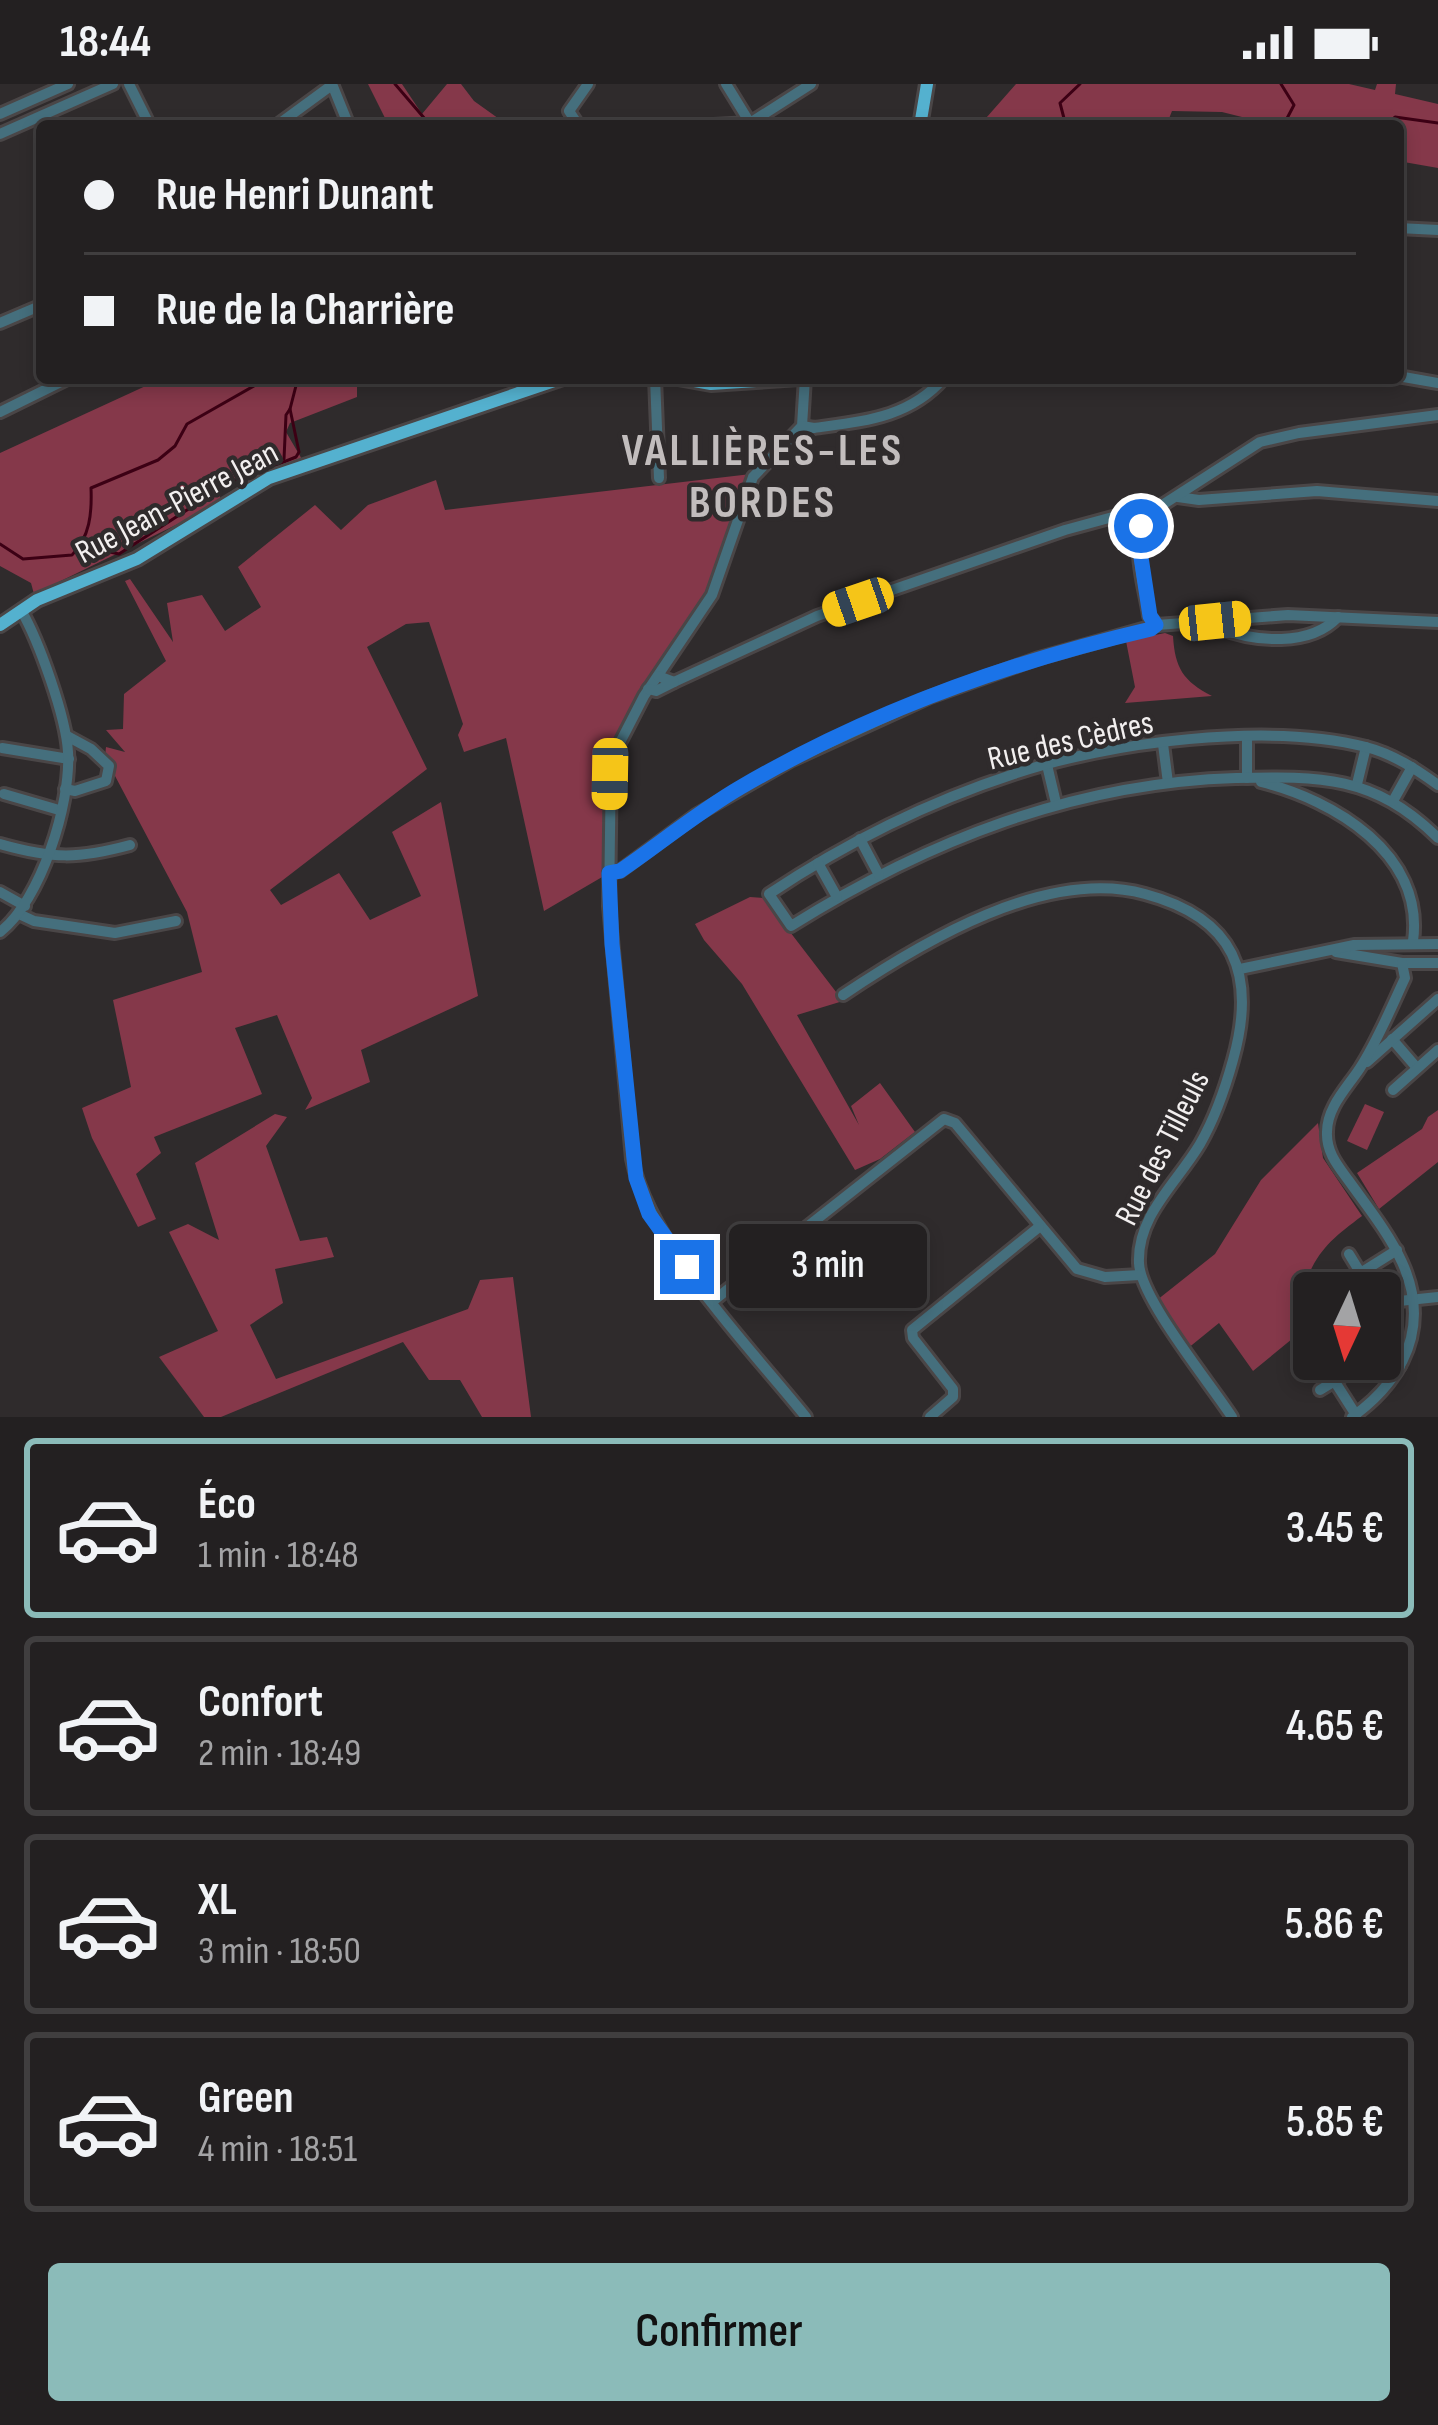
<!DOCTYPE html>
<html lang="fr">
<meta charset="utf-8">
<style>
:root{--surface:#232021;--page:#2f2d2e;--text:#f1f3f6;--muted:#a3a3a5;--line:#403e3f;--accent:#8bbbb9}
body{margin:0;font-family:"Sofia Sans Condensed",sans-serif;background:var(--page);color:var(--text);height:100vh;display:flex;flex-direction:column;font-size:45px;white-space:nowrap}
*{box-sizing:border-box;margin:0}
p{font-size:39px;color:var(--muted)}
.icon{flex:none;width:66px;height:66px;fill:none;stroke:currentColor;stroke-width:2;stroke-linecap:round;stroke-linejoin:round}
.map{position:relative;height:1333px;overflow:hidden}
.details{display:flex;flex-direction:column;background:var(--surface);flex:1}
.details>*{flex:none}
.hud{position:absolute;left:36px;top:36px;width:1368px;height:264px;border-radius:12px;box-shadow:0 6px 18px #0003,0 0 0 3px var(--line);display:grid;align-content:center;height:264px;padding:0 48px;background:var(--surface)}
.needle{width:78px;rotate:184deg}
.fabs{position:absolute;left:1293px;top:1188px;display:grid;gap:24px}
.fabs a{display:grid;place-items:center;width:108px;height:108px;border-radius:12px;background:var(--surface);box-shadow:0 6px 18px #0003,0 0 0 3px var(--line);font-size:60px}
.end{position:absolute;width:54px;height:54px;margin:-27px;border:15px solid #1a73e8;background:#fff;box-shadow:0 0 0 6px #fff}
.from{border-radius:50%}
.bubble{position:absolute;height:84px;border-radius:12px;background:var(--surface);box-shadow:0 6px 18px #0003,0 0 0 3px var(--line);font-size:39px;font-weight:600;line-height:84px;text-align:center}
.car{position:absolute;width:36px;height:72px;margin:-36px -18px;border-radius:15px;box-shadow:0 0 9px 3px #0007;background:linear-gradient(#f5c518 24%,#345 0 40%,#f5c518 0 76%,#345 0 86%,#f5c518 0)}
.hud b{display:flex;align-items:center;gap:42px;height:114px;font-size:45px}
.hud b+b{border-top:3px solid var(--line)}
.hud i{width:30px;height:30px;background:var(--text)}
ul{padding:21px 0 0;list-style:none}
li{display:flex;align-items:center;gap:36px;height:180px;margin:0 24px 18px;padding:0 24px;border:6px solid var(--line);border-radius:12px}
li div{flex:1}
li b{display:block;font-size:45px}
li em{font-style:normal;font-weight:600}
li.selected{border-color:var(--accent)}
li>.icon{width:108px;height:108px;stroke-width:1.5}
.button{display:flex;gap:24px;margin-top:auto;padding:24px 48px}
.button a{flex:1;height:138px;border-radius:12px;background:var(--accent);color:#111;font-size:48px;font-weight:600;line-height:138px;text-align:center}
.status{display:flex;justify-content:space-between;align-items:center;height:84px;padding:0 60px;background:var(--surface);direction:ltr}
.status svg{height:33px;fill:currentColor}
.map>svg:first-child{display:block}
</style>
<div class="status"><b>18:44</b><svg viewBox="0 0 49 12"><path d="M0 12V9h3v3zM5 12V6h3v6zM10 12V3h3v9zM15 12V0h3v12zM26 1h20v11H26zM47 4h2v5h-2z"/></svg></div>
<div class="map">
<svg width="1438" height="1333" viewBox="0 0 1438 1333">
<rect width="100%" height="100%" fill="#2f2b2c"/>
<g fill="#85384a">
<polygon points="368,0 402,0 422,30 447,0 461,0 474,17 509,42 389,42"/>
<polygon points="1016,0 1349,0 1375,6 1377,0 1396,0 1395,10 1438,20 1438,84 1398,77 1398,42 1260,42 1258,37 1222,28 1172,27 1166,42 979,42"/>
<path d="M163 294H357V313L290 339 286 348 303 377C275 388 251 388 222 399L219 420 34 510 31 499 0 482V369Z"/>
<polygon points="751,390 712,511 614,665 609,789 544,827 506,654 464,668 458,651 463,640 429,538 406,540 367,563 427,685 270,806 281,821 339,789 370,836 421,812 392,748 441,718 478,912 361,966 370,998 305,1026 312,1014 277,931 235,944 262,1010 154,1053 161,1069 136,1090 156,1135 138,1143 92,1054 82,1024 131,1003 113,916 202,888 187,828 105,673 106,663 125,668 106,646 123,645 124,610 166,577 125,497 130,495 173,558 167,519 202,511 225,547 261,523 238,483 315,421 341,446 368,421 436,396 445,426"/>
<path d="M1165 549 1173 552C1175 584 1183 597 1212 612L1125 619 1135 603 1126 557Z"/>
<polygon points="750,813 764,814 843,917 797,931 859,1041 851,1022 880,999 915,1048 880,1075 855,1086 742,900 704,856 695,840"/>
<polygon points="1365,1020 1384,1028 1367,1066 1347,1057"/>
<polygon points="1438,1026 1438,1078 1379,1125 1357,1089 1422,1045 1428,1033"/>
<polygon points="275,1030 287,1033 266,1062 300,1157 327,1153 334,1173 275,1185 283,1219 250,1241 276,1295 468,1225 480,1196 513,1193 531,1333 482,1333 460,1296 429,1296 403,1258 221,1333 204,1333 159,1273 218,1247 169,1148 188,1140 219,1156 195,1079"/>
<path d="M1318 1039 1323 1074 1362 1132C1334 1153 1317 1166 1305 1200L1313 1215 1292 1255 1253 1287 1219 1239 1187 1265 1152 1220 1215 1170 1261 1096Z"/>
</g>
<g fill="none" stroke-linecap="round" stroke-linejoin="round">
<g stroke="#3c0014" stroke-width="3">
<polyline points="395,0 431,42"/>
<polyline points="1281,0 1294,21 1283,42"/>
<polyline points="1066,42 1060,19 1080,0"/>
<polyline points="1385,42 1395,33 1438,39"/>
<polyline points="284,375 286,331 290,325"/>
<path d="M0 460 23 475 72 471C90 453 92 429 91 404L158 376 175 362 187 340 268 294"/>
<polyline points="83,462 119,470 224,402 296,373 299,368 290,325 298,294"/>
</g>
<defs>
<g id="minor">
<polyline points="129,0 150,42"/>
<polyline points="332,0 349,42"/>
<polyline points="726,0 750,39 811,0"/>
<polyline points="0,30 68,0"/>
<polyline points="276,42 332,1"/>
<polyline points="579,42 569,27 588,0"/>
<polyline points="695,42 750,39"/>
<polyline points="0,50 113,0"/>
<polyline points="1398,144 1438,146"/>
<polyline points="0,239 42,221"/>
<polyline points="1398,292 1438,299"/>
<polyline points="518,294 522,306"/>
<polyline points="655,294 659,394"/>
<path d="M805 294 802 342 753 393 712 511 644 612 611 676 609 822 632 1075C649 1161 750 1263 806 1333"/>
<polyline points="0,328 69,294"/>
<path d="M802 342 814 344C864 337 909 334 944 294"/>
<polyline points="1178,413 1199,416 1317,407 1438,417"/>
<path d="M1215 537 1219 544C1255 558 1310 563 1338 533"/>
<path d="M1157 541 1149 532C1145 502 1126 449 1153 427L1260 358 1299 349 1438 331"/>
<polyline points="674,598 817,532 1065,446 1120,431 1137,431 1151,439"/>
<polyline points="648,605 656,607 674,598 658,592"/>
<polyline points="1247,653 1247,694"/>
<polyline points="1163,660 1168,699"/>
<polyline points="2,664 69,675"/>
<polyline points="1047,681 1056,719"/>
<path d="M1261 698C1334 716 1425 770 1413 857"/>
<polyline points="1357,700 1366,663"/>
<path d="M1438 701C1416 685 1393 670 1366 663 1269 638 1108 658 1014 690 928 718 844 760 769 810L791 842C927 757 1074 699 1236 694 1320 692 1374 691 1438 754"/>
<polyline points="65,705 75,707 106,697 109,682 91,665 67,652"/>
<polyline points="4,710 59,726"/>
<polyline points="1393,717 1412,683"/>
<polyline points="860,755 879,791"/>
<path d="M0 760C53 775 78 775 130 761"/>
<polyline points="818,779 837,813"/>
<polyline points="609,789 620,787 696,731 790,677 930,613 1036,575 1157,541 1288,531 1438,538"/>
<polyline points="0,808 25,822"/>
<polyline points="19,830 34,837 115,849 176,837"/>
<path d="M0 848C41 816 71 720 68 668 66 633 39 557 21 526"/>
<polyline points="1336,868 1402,879 1438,879"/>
<polyline points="1240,885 1354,861 1438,860"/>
<path d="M843 911C922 858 1046 783 1145 810 1235 834 1257 890 1233 976 1225 1005 1215 1034 1200 1060 1177 1099 1137 1131 1139 1179 1140 1214 1210 1299 1232 1333"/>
<polyline points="1392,955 1417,984"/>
<polyline points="1367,978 1438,915"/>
<polyline points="1393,1006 1438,966"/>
<polyline points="1349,1170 1366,1198"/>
<polyline points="1362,1188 1397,1166"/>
<polyline points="713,1217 944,1035 955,1039 1077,1185 1105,1193 1140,1191"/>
<polyline points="1313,1219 1314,1219"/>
<polyline points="1380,1219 1438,1213"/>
<polyline points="1380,1272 1400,1282"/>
<polyline points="1335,1298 1356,1331"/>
<polyline points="1320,1306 1343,1292 1359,1275"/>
<polyline points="930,1333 953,1313 953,1305 913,1254 912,1246 1039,1143"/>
<path d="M1352 1333C1379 1314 1403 1287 1411 1254 1426 1193 1382 1143 1349 1097 1338 1082 1326 1068 1327 1048 1327 1023 1347 1004 1360 984 1378 956 1391 924 1405 894L1402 879"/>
</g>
<g id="major">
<polyline points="920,42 927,0"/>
<polyline points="678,294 711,300 799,294"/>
<polyline points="0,541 37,516 137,475 269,394 563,294"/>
</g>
</defs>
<use href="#minor" stroke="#4a4647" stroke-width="16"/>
<use href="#major" stroke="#4a4647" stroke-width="18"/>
<use href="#minor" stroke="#456f7d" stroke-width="10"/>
<use href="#major" stroke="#54b1cf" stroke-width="12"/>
</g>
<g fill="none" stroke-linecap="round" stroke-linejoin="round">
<path stroke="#1a73e8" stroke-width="15" d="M687 1183 649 1130 636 1094 612 860 609 789 620 787C661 759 698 728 741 703 868 629 1009 578 1151 545L1156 541 1150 532 1139 460 1141 442"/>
</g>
<g text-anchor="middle" stroke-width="9" stroke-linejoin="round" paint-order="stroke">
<g font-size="33" fill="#f2efef" stroke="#2f2b2c">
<text transform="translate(176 417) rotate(-28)" y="12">Rue Jean-Pierre Jean</text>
<text transform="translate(1070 655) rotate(-13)" y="12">Rue des Cèdres</text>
<text transform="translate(1161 1063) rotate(-63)" y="12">Rue des Tilleuls</text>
</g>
<g font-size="45" font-weight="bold" letter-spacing="3" fill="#c2bdbd" stroke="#2f2b2c">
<text x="763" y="381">VALLIÈRES-LES<tspan x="763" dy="52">BORDES</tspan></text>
</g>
</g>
</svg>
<div class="fabs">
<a><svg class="needle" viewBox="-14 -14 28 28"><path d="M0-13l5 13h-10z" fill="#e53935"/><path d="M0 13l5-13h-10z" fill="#a3a3a5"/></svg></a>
</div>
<i class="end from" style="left:1141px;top:442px"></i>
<i class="end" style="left:687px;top:1183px"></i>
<div class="bubble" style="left:729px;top:1140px;width:198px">3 min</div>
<i class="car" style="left:858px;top:518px;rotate:251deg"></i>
<i class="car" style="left:1215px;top:537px;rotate:84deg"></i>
<i class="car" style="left:610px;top:690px;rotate:181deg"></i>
<div class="hud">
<b><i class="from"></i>Rue Henri Dunant</b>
<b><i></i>Rue de la Charrière</b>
</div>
</div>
<section class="details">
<ul>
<li class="selected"><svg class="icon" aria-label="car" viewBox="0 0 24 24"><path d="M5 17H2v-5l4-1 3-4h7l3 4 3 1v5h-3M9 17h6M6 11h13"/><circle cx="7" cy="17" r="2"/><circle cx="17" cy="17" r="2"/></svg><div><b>Éco</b><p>1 min · 18:48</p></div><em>3.45 €</em></li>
<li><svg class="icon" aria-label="car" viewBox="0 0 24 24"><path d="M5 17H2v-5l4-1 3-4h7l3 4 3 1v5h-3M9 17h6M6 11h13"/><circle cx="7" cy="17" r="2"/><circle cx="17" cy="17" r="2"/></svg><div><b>Confort</b><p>2 min · 18:49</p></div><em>4.65 €</em></li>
<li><svg class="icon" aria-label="car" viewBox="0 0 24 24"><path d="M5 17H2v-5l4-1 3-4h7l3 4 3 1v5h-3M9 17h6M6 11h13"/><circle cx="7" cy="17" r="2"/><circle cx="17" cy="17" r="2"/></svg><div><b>XL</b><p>3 min · 18:50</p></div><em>5.86 €</em></li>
<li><svg class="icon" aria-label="car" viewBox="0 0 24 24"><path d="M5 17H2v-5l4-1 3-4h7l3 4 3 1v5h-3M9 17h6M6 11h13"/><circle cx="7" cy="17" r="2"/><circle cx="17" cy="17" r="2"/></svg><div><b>Green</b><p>4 min · 18:51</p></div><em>5.85 €</em></li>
</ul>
<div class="button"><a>Confirmer</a></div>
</section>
